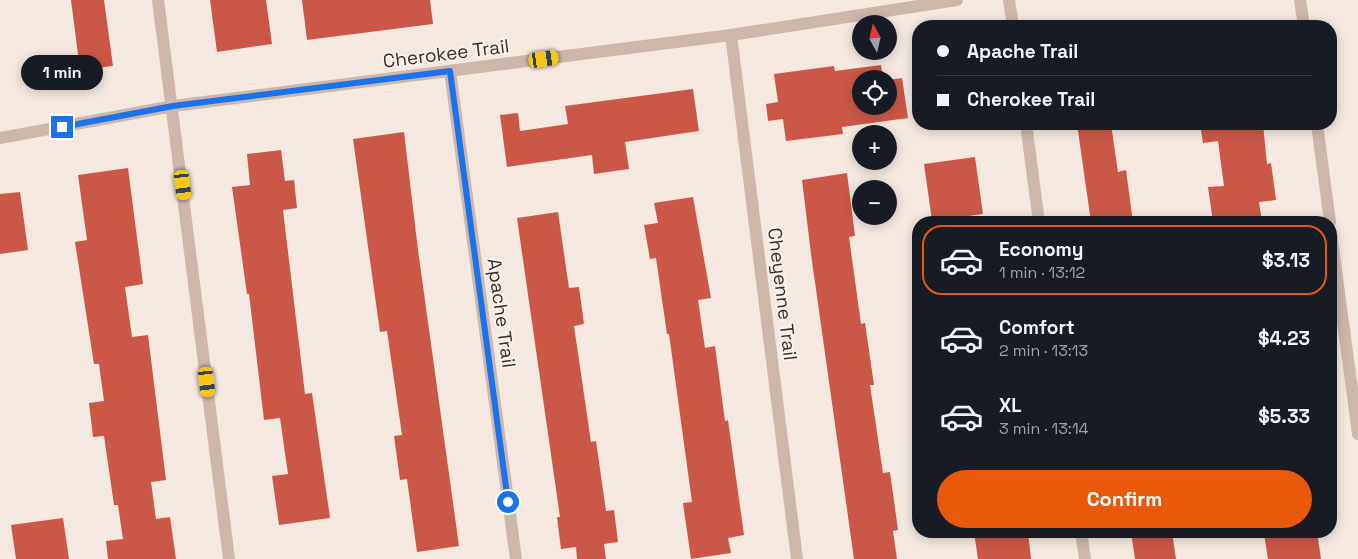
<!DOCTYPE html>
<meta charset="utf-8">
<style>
:root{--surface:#171b24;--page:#242831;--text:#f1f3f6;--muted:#9ea1a6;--line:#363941;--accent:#ea580c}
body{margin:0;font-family:"Space Grotesk",sans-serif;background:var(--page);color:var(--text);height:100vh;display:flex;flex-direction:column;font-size:19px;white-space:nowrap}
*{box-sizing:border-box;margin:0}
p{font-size:16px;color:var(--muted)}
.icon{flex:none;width:28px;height:28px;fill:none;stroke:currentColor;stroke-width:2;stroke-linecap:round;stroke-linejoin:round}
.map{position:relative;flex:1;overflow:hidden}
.details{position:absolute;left:912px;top:216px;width:425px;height:322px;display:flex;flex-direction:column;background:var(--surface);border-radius:20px;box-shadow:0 2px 12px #0003}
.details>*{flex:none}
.banner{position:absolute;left:912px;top:20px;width:425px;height:110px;border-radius:20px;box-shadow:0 2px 12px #0003;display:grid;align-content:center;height:110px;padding:0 25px;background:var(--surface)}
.needle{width:32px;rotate:352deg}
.fabs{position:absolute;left:852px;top:15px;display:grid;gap:10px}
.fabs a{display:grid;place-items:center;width:45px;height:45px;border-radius:50%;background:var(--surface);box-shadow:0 2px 12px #0003;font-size:25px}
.end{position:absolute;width:22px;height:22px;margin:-11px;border:6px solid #1a73e8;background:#fff;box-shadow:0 0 0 2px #fff}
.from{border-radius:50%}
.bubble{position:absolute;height:35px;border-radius:18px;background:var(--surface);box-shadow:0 2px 12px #0003;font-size:16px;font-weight:700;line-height:35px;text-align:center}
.car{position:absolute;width:15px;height:30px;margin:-15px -8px;border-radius:6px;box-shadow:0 0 4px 1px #0007;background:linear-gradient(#f5c518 24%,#345 0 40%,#f5c518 0 76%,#345 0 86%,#f5c518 0)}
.banner b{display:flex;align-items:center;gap:18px;height:48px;font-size:19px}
.banner b+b{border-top:1px solid var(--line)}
.banner i{width:12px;height:12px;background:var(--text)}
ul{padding:9px 0 0;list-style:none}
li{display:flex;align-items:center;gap:15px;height:70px;margin:0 10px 8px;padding:0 15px;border:2px solid transparent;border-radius:20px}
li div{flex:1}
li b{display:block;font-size:19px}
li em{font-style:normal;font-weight:700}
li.on{border-color:var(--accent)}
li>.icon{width:45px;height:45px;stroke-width:1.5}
.action{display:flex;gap:10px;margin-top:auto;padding:10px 25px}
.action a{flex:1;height:58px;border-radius:30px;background:var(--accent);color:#fff;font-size:20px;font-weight:700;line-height:58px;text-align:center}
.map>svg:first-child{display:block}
</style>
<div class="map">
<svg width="1358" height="559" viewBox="0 0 1358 559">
<rect width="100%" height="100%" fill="#f4e8df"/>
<g fill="#cb5847">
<polygon points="71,0 104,0 113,66 80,70"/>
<polygon points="210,0 266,0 272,44 217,52"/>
<polygon points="302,0 430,0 433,24 307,40"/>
<polygon points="881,65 883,79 861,79 861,106 889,106 889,80 902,78 908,118 842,127 843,134 786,141 783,119 768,121 766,104 778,102 774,74 834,66 835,71"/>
<polygon points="693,89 699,131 625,142 629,169 594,174 592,155 507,167 500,115 518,113 520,131 568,124 565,106"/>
<polygon points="1077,124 1111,124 1118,172 1126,170 1133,222 1091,222"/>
<polygon points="1200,124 1263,124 1267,164 1271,163 1276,200 1259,202 1262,222 1213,222 1208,187 1224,186 1218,141 1203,143"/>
<polygon points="404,132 418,250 459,546 417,552 407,479 400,480 394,436 402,435 387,331 380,332 353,139"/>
<polygon points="281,150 285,181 294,180 297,208 283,210 305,394 312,393 330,518 279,525 272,476 288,474 280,418 264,420 249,294 247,294 232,187 250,185 247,154"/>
<polygon points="975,157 983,214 932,221 924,164"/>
<polygon points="128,168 143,284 125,287 132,337 148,335 166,480 151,482 156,519 170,517 176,559 108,559 106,541 123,539 118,505 114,505 104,436 93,437 89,403 104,401 99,364 94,364 75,242 87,240 78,175"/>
<polygon points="847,173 855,236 849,237 861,324 865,323 874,385 870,385 883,473 890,472 898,530 893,531 897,559 854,559 811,254 802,180"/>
<polygon points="20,192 28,250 0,254 0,194"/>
<polygon points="693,197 711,298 698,300 705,348 715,346 725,421 728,420 744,535 728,538 731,553 691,559 683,503 692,502 669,334 667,334 656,258 650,259 644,225 658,223 654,203"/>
<polygon points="558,212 569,288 579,287 584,324 574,326 591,442 596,441 606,511 614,510 618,542 604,544 606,559 577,559 576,547 561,549 557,517 560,517 517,218"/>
<polygon points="63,518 69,559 16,559 11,525"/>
<polygon points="974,532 1028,532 1031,559 978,559"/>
<polygon points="1131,532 1172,532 1176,559 1135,559"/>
<polygon points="1275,532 1317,532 1321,559 1268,559 1264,534"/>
</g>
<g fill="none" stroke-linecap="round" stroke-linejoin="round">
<g stroke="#cdb6aa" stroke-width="12">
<polyline points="158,0 229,559"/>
<polyline points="1009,0 1013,26"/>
<polyline points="1300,0 1304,26"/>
<polyline points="731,35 797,559"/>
<polyline points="450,71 516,559"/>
<polyline points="1026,124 1039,222"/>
<polyline points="1317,124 1330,222"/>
<polyline points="0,138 173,106 731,35 957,0"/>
<polyline points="1331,233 1358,434"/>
<polyline points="1081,532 1085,559"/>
</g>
</g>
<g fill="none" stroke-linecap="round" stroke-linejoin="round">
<polyline stroke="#1a73e8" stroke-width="6" points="62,127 173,106 450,71 508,502"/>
</g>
<g text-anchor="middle" stroke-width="4" stroke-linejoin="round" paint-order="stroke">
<g font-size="19" fill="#3b2d2a" stroke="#fbf3ec">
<text transform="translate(446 53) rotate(-7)" y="7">Cherokee Trail</text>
<text transform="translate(783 294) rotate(83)" y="7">Cheyenne Trail</text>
<text transform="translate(502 313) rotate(82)" y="7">Apache Trail</text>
</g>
</g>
</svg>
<div class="fabs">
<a><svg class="needle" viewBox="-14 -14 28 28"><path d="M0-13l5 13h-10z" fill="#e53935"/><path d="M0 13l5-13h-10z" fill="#9ea1a6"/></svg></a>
<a><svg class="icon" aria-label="locate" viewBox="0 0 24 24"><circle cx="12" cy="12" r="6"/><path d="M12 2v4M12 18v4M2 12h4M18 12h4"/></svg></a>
<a>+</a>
<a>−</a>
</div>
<i class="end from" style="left:508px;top:502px"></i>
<i class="end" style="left:62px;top:127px"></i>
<div class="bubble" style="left:21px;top:55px;width:82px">1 min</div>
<i class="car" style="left:544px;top:59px;rotate:82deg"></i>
<i class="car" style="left:183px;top:185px;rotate:173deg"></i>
<i class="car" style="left:207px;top:382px;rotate:173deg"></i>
<div class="banner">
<b><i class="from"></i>Apache Trail</b>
<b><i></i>Cherokee Trail</b>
</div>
<section class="details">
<ul>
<li class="on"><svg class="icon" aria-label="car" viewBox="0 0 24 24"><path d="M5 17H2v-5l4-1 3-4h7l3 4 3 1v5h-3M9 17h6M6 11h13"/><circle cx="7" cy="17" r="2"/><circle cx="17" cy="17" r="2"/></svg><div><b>Economy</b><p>1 min · 13:12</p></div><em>$3.13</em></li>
<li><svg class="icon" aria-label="car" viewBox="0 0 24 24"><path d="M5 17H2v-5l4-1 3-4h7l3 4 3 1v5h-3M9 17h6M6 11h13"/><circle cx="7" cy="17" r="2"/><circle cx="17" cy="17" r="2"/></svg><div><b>Comfort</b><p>2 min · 13:13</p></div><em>$4.23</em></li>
<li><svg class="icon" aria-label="car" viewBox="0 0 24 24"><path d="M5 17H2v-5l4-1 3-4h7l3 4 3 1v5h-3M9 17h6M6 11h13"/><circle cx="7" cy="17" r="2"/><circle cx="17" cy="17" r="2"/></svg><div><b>XL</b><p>3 min · 13:14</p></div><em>$5.33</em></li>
</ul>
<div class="action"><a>Confirm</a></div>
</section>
</div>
